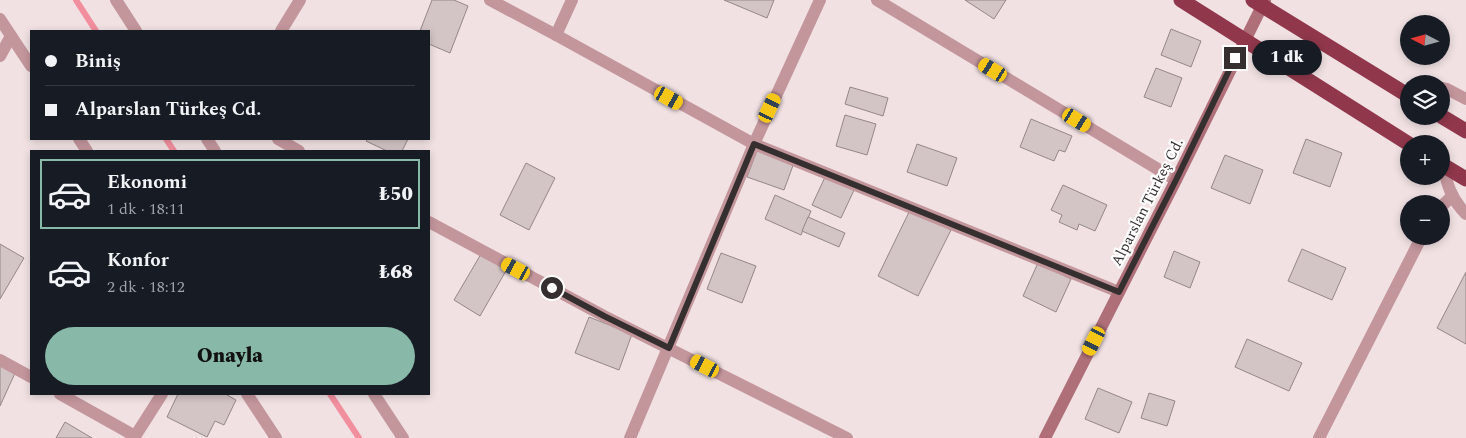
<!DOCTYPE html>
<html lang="tr">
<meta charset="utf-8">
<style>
:root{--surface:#171b24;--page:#242831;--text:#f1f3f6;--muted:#9ea1a6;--line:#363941;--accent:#88b8a8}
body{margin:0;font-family:Spectral,serif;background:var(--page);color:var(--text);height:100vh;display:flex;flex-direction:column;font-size:19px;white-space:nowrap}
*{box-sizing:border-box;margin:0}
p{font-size:16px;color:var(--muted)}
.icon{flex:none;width:28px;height:28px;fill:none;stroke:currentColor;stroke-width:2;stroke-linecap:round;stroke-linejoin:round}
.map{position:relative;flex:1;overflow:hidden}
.side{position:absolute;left:30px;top:150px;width:400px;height:245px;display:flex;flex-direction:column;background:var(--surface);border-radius:0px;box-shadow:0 2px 8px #0003}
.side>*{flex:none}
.banner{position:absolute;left:30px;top:30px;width:400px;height:110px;border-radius:0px;box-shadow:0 2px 8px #0003;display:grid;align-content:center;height:110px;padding:0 15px;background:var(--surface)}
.needle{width:32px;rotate:276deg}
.controls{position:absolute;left:1400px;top:15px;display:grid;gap:10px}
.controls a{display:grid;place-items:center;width:50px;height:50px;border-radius:50%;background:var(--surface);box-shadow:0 2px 8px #0003;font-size:25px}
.end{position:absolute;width:22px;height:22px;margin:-11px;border:6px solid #352f30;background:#fff;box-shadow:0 0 0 2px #fff}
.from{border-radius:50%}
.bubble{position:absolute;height:35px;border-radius:18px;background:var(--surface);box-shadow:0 2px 8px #0003;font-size:16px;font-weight:800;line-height:35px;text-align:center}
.car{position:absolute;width:15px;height:30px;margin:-15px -8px;border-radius:6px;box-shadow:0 0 4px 1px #0007;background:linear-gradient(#f5c518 24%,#345 0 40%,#f5c518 0 76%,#345 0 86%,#f5c518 0)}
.banner b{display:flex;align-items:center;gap:18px;height:48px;font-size:19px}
.banner b+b{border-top:1px solid var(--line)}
.banner i{width:12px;height:12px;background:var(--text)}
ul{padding:9px 0 0;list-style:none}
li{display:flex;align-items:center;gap:15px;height:70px;margin:0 10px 8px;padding:0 5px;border:2px solid transparent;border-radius:0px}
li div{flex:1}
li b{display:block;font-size:19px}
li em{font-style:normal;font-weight:800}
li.current{border-color:var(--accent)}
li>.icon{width:45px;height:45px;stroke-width:1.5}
.cta{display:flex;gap:10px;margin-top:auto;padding:10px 15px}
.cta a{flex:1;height:58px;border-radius:30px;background:var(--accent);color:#111;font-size:20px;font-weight:800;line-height:58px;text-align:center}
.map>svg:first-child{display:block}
</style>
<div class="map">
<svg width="1466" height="438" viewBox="0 0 1466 438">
<rect width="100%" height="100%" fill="#f1e1e3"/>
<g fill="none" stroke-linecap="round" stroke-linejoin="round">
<g stroke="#f28f9f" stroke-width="6">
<polyline points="76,0 96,31"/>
<polyline points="166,139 174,151"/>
<polyline points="330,394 359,438"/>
</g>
</g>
<g fill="#d3c4c5" stroke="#958788">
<polygon points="432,0 454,0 468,6 450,53 429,44 429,31 420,31"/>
<polygon points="724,0 774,0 767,18"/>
<polygon points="965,0 1006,0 994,19"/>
<polygon points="1171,29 1201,41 1191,67 1161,55"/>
<polygon points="1156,68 1182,78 1171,107 1144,97"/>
<polygon points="850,87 888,98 883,116 845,104"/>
<polygon points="845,115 876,124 867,155 836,146"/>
<polygon points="1031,119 1072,136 1065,152 1059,150 1054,161 1020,147"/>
<polygon points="368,139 408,139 402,151 387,151 366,141"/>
<polygon points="1306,139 1342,153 1330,187 1293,173"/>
<polygon points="917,144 957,158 947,186 907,172"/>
<polygon points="758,148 795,160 784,190 747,177"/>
<polygon points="1225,155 1263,170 1250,204 1211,188"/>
<polygon points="526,163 555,178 529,230 500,215"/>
<polygon points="826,175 855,188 841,218 812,205"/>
<polygon points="1063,185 1107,205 1095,231 1079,224 1077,230 1059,222 1062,215 1051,210"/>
<polygon points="775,195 811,211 801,235 765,219"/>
<polygon points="910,210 951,230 918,296 878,276"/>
<polygon points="808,217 845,233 839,247 802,231"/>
<polygon points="0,244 24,258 0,299"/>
<polygon points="1302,249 1346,268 1332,300 1288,281"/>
<polygon points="1174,251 1200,262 1190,288 1164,277"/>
<polygon points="721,253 756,266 742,303 707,289"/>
<polygon points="481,254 507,269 480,316 454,300"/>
<polygon points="1038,263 1071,279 1056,312 1023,296"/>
<polygon points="1466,272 1466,344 1437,328"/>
<polygon points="589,317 632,334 619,370 575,353"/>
<polygon points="1247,339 1302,363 1289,391 1235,367"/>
<polygon points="0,363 16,371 0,406"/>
<polygon points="1098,388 1132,402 1119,433 1085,419"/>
<polygon points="1149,393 1175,401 1167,426 1141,418"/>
<polygon points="178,394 228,394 227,395 236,400 224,425 215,421 207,437 167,417"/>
<polygon points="65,422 92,438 56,438"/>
</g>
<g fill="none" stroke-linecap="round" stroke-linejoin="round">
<g stroke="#c3969c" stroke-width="12">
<polyline points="116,0 136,31"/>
<polyline points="490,0 556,35 754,144 1119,292"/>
<polyline points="877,0 1176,180"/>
<polyline points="0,19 31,66"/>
<polyline points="281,31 300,0"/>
<polyline points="556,35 572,0"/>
<polyline points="0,56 11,36"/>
<polyline points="1441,88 1447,89 1466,99"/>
<polyline points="79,139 87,151"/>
<polyline points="207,139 215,151"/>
<polyline points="278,139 299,151"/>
<path d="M1444 166C1446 185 1452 200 1466 214"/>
<polyline points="1441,207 1452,196"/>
<polyline points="429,222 604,316 847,438"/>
<polyline points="0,360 31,377"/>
<polyline points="60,394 135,436"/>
<polyline points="247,394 276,438"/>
<polyline points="374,394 403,438"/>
<polyline points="134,438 162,394"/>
<polyline points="630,438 754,144 820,0"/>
<polyline points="1319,438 1422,236"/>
</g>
<polyline stroke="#af6f79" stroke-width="12" points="1045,438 1176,180 1265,0"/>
<g stroke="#90374b" stroke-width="15">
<polyline points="1181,0 1409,144"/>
<polyline points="1253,0 1409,96"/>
<polyline points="1441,116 1466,131"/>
<polyline points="1441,164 1466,179"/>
</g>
</g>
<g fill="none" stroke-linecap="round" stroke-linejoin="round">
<polyline stroke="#352f30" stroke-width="6" points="552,288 604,316 669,348 754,144 1119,292 1176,180 1235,58"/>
</g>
<g text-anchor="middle" stroke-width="4.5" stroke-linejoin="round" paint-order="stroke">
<g font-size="15" fill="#352f30" stroke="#fff">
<text transform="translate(1147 202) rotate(-63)" y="5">Alparslan Türkeş Cd.</text>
</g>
</g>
</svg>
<div class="controls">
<a><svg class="needle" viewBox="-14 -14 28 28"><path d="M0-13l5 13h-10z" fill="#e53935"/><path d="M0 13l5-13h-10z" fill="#9ea1a6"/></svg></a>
<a><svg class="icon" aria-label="layers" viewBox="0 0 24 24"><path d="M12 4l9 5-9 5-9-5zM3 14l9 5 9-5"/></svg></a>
<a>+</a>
<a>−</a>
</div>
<i class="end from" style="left:552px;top:288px"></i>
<i class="end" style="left:1235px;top:58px"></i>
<div class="bubble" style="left:1252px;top:40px;width:70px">1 dk</div>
<i class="car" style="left:993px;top:70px;rotate:301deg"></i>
<i class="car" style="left:669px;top:98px;rotate:119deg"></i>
<i class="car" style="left:770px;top:108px;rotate:25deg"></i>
<i class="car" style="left:1077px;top:120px;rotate:121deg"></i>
<i class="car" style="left:516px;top:269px;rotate:298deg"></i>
<i class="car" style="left:1094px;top:341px;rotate:207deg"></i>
<i class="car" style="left:705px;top:366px;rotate:297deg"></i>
<div class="banner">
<b><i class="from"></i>Biniş</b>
<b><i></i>Alparslan Türkeş Cd.</b>
</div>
<section class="side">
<ul>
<li class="current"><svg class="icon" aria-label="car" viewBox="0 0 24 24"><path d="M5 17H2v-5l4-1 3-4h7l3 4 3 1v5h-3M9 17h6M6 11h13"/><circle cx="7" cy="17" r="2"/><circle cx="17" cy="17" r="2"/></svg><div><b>Ekonomi</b><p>1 dk · 18:11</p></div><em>₺50</em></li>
<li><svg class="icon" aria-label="car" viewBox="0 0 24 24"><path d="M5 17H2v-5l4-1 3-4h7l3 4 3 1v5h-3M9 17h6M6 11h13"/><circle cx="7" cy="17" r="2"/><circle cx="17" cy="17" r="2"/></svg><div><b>Konfor</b><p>2 dk · 18:12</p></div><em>₺68</em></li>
</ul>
<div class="cta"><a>Onayla</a></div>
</section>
</div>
